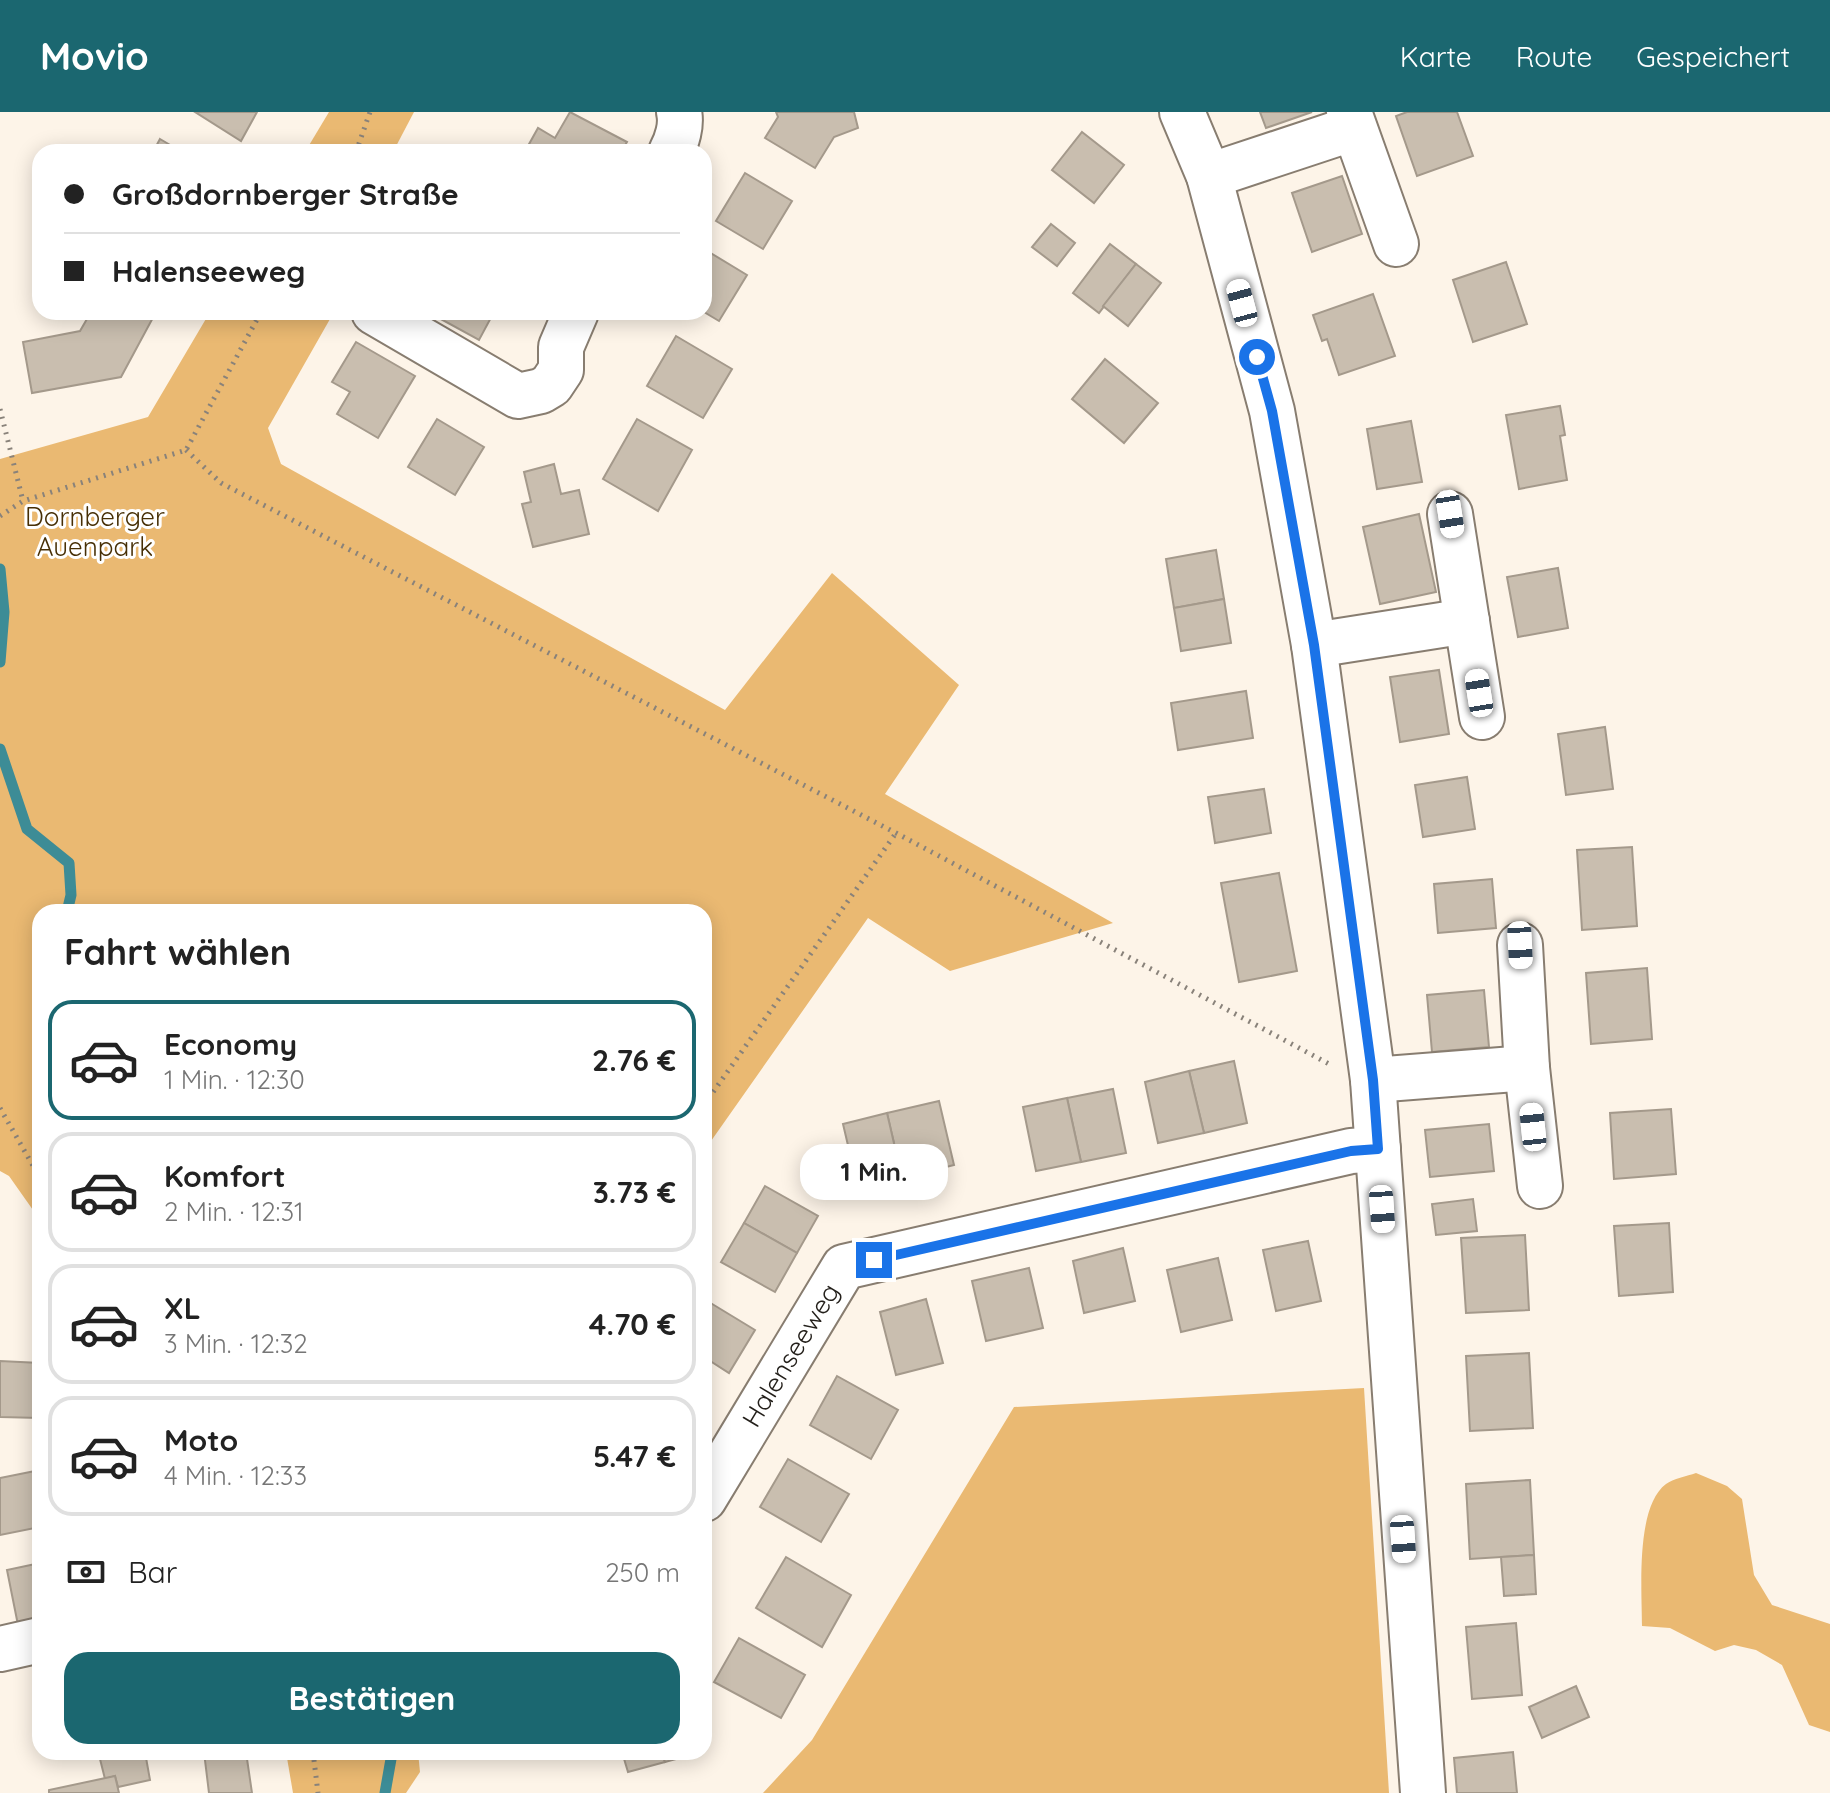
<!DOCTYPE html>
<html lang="de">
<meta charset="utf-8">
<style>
:root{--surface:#fff;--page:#f6f6f6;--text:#222;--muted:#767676;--line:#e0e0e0;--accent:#1b6770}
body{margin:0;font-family:Quicksand,sans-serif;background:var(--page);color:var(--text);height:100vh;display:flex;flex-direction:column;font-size:30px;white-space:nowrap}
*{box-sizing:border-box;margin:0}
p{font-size:26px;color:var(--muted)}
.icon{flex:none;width:44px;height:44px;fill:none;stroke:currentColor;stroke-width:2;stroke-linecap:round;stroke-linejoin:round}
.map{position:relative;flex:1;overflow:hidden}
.side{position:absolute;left:32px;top:792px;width:680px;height:856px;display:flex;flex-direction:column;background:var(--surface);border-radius:24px;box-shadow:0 4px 20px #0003}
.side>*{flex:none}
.banner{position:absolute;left:32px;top:32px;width:680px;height:176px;border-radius:24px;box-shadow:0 4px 20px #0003;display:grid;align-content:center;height:176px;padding:0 32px;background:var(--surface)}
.end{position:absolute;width:36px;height:36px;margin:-18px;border:10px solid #1a73e8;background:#fff;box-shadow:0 0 0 4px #fff}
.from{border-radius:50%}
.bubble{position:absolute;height:56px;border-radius:24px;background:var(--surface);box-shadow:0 4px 20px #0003;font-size:26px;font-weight:700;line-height:56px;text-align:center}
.car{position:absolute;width:24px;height:48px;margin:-24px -12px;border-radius:10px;box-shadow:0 0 6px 2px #0007;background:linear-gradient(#fff 24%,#345 0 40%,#fff 0 76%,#345 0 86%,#fff 0)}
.banner b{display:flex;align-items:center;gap:28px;height:76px;font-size:30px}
.banner b+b{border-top:2px solid var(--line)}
.banner i{width:20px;height:20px;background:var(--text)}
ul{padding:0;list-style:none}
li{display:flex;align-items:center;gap:24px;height:120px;margin:0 16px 12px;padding:0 16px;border:4px solid var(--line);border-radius:24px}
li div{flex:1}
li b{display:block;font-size:30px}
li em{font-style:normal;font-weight:700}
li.selected{border-color:var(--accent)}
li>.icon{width:72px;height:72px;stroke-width:1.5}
h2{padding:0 32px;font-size:36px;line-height:96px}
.pay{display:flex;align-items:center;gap:20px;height:88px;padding:0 32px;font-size:30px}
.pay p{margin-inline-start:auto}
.cta{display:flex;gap:16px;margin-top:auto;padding:16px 32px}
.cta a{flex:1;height:92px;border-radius:24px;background:var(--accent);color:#fff;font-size:32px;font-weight:700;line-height:92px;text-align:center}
header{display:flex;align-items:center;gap:48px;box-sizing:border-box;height:112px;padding:0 40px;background:var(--accent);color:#fff}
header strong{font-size:38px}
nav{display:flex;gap:44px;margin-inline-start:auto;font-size:28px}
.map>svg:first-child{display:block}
</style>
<header>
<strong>Movio</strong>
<nav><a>Karte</a><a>Route</a><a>Gespeichert</a></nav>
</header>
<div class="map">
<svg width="1830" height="1681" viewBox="0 0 1830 1681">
<rect width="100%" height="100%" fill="#fdf4e8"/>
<g fill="#eab972">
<polygon points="329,0 414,0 393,40 305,40"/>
<polygon points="210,200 334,200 268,316 281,352 725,598 832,461 959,573 885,682 1113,811 950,859 868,806 704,1039 704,800 40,800 40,1108 9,1064 0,1059 0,347 148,305"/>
<polygon points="1364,1276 1389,1681 763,1681 812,1628 1014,1295"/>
<path d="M1696 1361 1727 1374 1742 1387 1754 1463 1772 1493 1830 1512V1620L1809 1613 1782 1553 1756 1538 1734 1533 1715 1539 1670 1516 1642 1514C1642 1479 1635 1395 1666 1372 1673 1367 1687 1364 1696 1361Z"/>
<polygon points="286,1640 418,1640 420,1660 406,1681 293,1681"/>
</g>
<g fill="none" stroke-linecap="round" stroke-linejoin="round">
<g stroke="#3d8c96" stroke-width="11">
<polyline points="0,457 4,500 0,550"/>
<polyline points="0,637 27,717 69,751 71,783 67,800"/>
<polyline points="385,1681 391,1647 390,1640"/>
</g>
</g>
<g fill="#c9beaf" stroke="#a4998b" stroke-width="2">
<polygon points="195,0 257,0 241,29"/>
<polygon points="570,0 627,30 621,40 538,40 528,34 538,16 555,26"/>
<polygon points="776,0 854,0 858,16 834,25 815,56 765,26 778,5"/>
<polygon points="1260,0 1312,0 1266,16"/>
<polygon points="1407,0 1457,0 1473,44 1417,64 1396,4"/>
<polygon points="1082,20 1124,53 1094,91 1052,58"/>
<polygon points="160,27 182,40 153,40"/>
<polygon points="745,61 792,89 763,137 716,109"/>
<polygon points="1342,64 1362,122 1312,140 1292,81"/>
<polygon points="1051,112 1075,131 1057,154 1032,135"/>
<polygon points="1110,132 1136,152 1099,201 1073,181"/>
<polygon points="704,137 747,163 719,209 704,200"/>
<polygon points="1506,150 1527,212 1473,230 1453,168"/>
<polygon points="1136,152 1161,171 1128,214 1103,194"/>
<polygon points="1373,182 1395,244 1339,263 1327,227 1322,229 1313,203"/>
<polygon points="91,200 156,200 121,265 32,281 23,230 80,219"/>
<polygon points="428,200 494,200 479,228"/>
<polygon points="676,224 732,257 703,306 647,274"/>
<polygon points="356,230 415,264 378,326 337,302 350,280 332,270"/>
<polygon points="1105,247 1158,291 1124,331 1072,287"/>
<polygon points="1560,294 1565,323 1560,324 1567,368 1519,377 1506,303"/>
<polygon points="437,307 484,335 455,383 408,355"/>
<polygon points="637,307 692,338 658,399 603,367"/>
<polygon points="1411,309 1422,370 1377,377 1367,317"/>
<polygon points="554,352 561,382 579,378 589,422 533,435 522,392 531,390 524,360"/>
<polygon points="1419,402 1436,480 1380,492 1363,415"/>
<polygon points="1216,438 1224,487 1174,496 1166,447"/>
<polygon points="1558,456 1568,516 1518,525 1507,465"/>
<polygon points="1224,487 1231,531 1181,539 1174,496"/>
<polygon points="1439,558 1449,622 1400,630 1390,565"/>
<polygon points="1246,579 1253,626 1178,638 1171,591"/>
<polygon points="1605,615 1613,677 1566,683 1558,622"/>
<polygon points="1467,665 1475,717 1423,725 1415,673"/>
<polygon points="1264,677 1271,721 1215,731 1208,685"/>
<polygon points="1632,735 1637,814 1582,818 1577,738"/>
<polygon points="1279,761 1297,859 1239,870 1221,771"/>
<polygon points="1492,767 1496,816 1438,821 1434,772"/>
<polygon points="1647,856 1652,927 1591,932 1586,861"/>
<polygon points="1484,878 1489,935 1432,940 1427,883"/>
<polygon points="1234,949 1247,1011 1204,1021 1189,959"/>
<polygon points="1189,959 1204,1021 1158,1031 1145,970"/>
<polygon points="1113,977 1126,1041 1081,1050 1067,986"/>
<polygon points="1067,986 1081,1050 1036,1059 1023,995"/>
<polygon points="939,989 954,1053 902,1066 887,1001"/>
<polygon points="1671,997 1676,1062 1614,1067 1610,1001"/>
<polygon points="887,1001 902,1066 858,1076 843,1012"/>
<polygon points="1489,1012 1494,1059 1430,1065 1425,1018"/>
<polygon points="765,1074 818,1104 797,1141 744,1111"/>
<polygon points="1473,1087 1477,1119 1436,1123 1432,1092"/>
<polygon points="744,1111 797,1141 775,1180 721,1150"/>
<polygon points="1669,1111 1673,1180 1619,1184 1614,1114"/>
<polygon points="1525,1123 1529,1198 1466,1201 1461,1126"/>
<polygon points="1308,1129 1321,1189 1276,1199 1263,1138"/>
<polygon points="1123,1136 1135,1189 1084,1201 1073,1149"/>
<polygon points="1218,1146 1232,1208 1181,1220 1167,1158"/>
<polygon points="1029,1156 1043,1216 986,1229 972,1169"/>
<polygon points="704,1187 755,1218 729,1261 704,1245"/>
<polygon points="926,1187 943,1251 896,1263 880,1200"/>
<polygon points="1529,1241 1533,1316 1470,1319 1466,1244"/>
<polygon points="0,1249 40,1251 40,1306 0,1305"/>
<polygon points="837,1264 898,1298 871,1347 810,1313"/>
<polygon points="788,1347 849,1382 821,1430 760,1395"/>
<polygon points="40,1358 40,1415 0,1423 0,1366"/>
<polygon points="1530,1368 1534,1443 1470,1447 1466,1372"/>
<polygon points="1534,1443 1536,1482 1504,1484 1501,1445"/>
<polygon points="786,1445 851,1483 822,1535 756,1496"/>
<polygon points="40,1451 40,1508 18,1513 7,1458"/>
<polygon points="1516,1511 1522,1583 1472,1587 1466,1515"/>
<polygon points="739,1526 805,1563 781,1606 714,1570"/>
<polygon points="1576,1574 1589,1605 1542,1626 1529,1595"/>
<polygon points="112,1640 145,1640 150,1668 118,1675 115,1664 105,1667 99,1643"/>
<polygon points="204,1640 246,1640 252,1681 209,1681"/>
<polygon points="622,1640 662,1640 665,1650 628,1660"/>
<polygon points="662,1640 698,1640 698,1641 665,1650"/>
<polygon points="1513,1640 1517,1681 1457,1681 1454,1646"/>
<polygon points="115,1664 119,1681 49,1681 49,1678"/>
</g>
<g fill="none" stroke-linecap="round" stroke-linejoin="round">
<defs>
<g id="minor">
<polyline points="1182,0 1209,64 1272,299 1314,533 1373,968 1423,1681"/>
<polyline points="1349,0 1396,132"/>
<path d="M671 40C677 29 682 13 679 0"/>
<polyline points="1209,64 1354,16"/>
<polyline points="374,200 518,284 541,279 551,273 561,258 561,235 576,200"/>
<polyline points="1450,402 1482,605"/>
<polyline points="1314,533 1467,509"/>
<polyline points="1520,833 1527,956 1540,1074"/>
<polyline points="1373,968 1527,956"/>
<path id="s1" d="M704 1387 844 1155 1351 1039 1378 1037"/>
<polyline points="0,1537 40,1528"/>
</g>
</defs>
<use href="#minor" stroke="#887d70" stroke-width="48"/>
<g stroke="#89827a" stroke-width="5" stroke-dasharray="2 6" stroke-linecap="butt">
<polyline points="356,40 370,0"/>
<polyline points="0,297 23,389"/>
<polyline points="186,338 221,371 896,721 1331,953"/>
<polyline points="0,404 23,389 186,338 261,200"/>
<polyline points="704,993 896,721"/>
<polyline points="0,996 40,1066"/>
<polyline points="313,1640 318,1681"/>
</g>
<use href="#minor" stroke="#fff" stroke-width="44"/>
</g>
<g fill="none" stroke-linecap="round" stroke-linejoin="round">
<polyline stroke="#1a73e8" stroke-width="10" points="874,1148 1351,1039 1378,1037 1373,968 1314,533 1272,299 1257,245"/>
</g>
<g text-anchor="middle" stroke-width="6" stroke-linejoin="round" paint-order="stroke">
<g font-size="26" fill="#472f05" stroke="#fff">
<text x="95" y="414">Dornberger<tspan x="95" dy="30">Auenpark</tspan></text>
</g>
<g font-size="26" fill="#24201b" stroke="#fff">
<text dy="9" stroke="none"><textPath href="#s1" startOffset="168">Halenseeweg</textPath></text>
</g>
</g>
</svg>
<i class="end from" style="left:1257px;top:245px"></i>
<i class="end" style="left:874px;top:1148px"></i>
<div class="bubble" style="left:800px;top:1032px;width:148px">1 Min.</div>
<i class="car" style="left:1242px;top:191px;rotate:345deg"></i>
<i class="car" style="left:1450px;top:402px;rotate:171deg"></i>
<i class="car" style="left:1479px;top:581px;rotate:351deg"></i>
<i class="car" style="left:1520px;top:833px;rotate:177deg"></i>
<i class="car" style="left:1533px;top:1015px;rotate:354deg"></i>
<i class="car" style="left:1382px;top:1097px;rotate:176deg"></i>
<i class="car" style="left:1403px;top:1427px;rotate:176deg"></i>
<div class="banner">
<b><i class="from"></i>Großdornberger Straße</b>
<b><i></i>Halenseeweg</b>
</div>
<section class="side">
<h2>Fahrt wählen</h2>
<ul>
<li class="selected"><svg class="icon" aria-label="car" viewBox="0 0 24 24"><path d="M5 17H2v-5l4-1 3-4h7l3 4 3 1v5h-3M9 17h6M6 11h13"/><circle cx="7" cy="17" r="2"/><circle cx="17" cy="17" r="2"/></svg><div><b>Economy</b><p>1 Min. · 12:30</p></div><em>2.76 €</em></li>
<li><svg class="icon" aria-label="car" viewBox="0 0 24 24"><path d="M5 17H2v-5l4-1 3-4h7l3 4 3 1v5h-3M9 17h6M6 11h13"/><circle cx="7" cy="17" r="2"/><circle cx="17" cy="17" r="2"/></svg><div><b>Komfort</b><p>2 Min. · 12:31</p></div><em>3.73 €</em></li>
<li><svg class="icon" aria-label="car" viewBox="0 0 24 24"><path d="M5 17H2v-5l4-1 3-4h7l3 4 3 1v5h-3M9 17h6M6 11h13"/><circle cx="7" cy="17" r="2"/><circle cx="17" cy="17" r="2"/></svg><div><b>XL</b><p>3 Min. · 12:32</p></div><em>4.70 €</em></li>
<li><svg class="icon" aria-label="car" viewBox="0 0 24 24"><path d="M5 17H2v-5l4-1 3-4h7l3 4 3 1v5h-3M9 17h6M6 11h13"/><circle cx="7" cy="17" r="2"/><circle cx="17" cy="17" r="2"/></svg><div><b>Moto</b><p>4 Min. · 12:33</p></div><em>5.47 €</em></li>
</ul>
<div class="pay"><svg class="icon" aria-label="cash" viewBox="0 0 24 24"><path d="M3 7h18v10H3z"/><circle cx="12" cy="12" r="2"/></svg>Bar<p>250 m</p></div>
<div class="cta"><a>Bestätigen</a></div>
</section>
</div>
